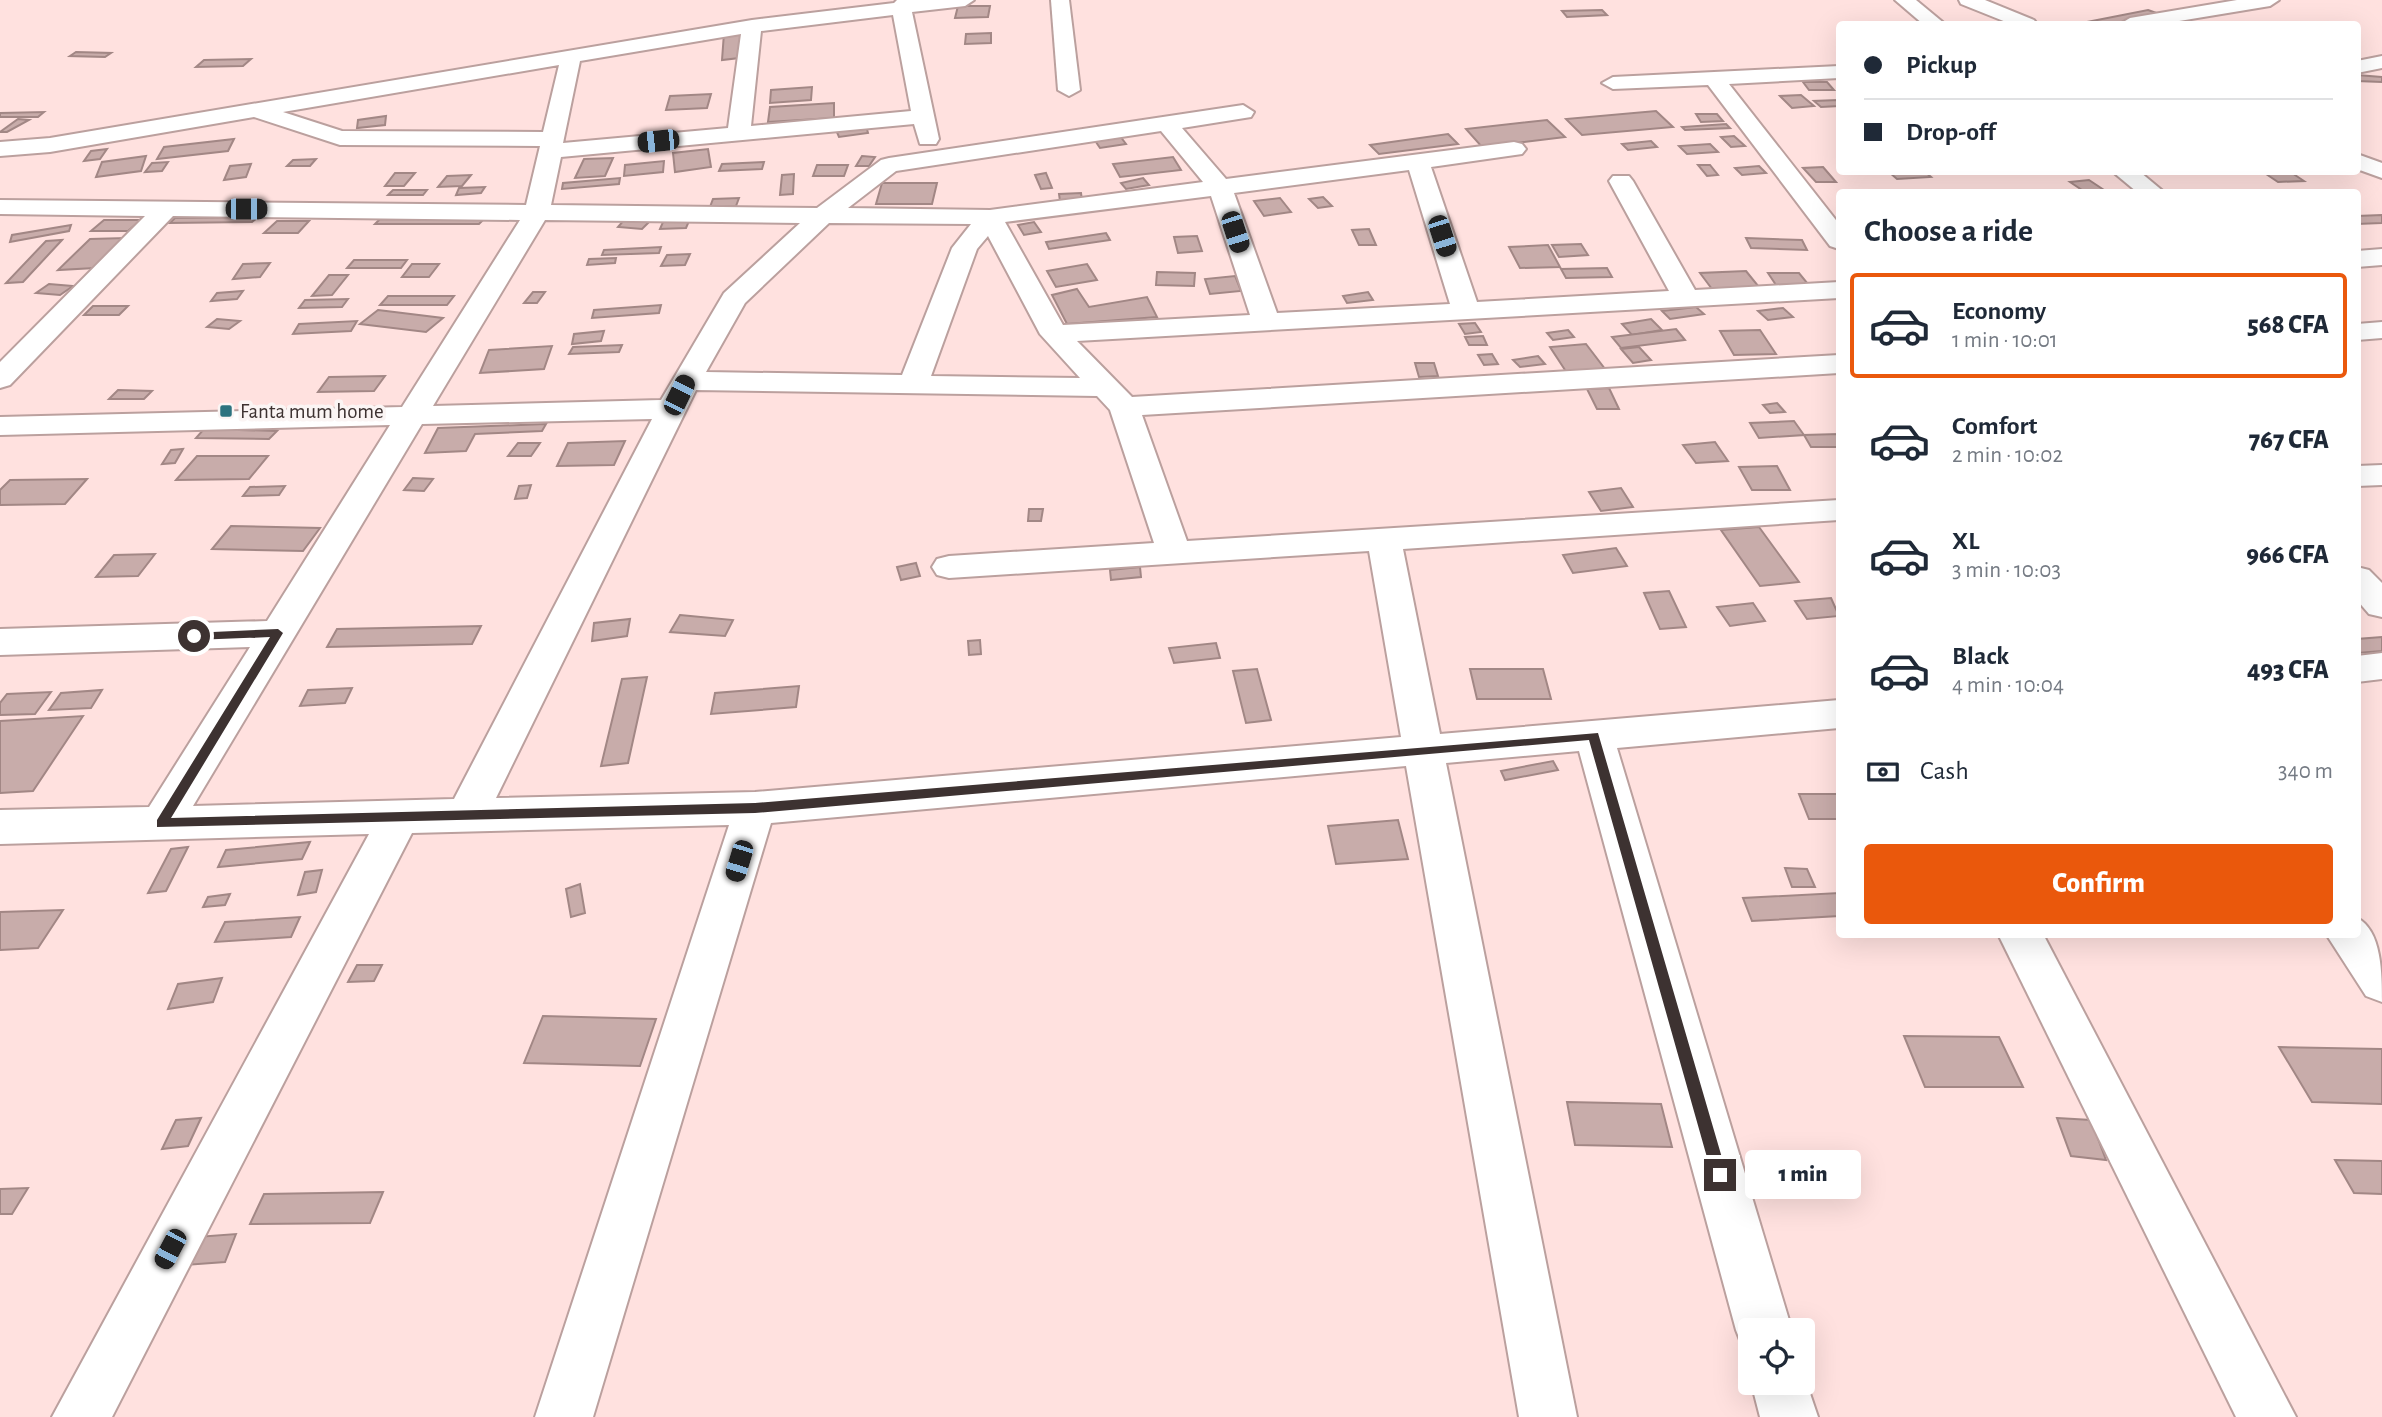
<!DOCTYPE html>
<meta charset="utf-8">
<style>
:root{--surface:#fff;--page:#f2f2f3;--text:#1f2937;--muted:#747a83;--line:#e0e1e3;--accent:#ea580c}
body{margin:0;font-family:"Alegreya Sans",sans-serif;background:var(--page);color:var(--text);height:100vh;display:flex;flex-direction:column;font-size:26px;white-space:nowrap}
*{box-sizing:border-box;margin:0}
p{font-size:23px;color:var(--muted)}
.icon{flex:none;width:38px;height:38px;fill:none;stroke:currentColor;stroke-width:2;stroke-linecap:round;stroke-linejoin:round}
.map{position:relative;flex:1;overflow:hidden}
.drawer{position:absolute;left:1836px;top:189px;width:525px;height:749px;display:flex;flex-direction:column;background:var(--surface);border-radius:7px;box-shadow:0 7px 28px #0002}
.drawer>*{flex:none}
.banner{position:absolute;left:1836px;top:21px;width:525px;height:154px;border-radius:7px;box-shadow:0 7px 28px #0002;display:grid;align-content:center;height:154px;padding:0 28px;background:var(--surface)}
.tools{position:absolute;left:1738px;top:1318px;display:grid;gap:14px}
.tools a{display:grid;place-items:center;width:77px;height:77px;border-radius:7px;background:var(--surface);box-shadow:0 7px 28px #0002;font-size:35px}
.end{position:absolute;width:32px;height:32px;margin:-16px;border:9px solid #3d3231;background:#fff;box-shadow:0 0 0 4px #fff}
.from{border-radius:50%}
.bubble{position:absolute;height:49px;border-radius:7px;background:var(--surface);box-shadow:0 7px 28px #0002;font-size:23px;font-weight:800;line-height:49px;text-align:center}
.car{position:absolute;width:21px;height:42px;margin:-21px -10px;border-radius:9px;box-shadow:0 0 5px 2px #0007;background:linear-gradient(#222 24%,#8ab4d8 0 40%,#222 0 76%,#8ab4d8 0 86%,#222 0)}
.banner b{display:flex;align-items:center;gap:24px;height:66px;font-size:26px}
.banner b+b{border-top:2px solid var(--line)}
.banner i{width:18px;height:18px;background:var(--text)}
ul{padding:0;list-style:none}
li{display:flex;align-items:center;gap:21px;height:105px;margin:0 14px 10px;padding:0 14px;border:4px solid transparent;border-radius:7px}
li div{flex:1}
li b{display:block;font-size:26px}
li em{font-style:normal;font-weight:800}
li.on{border-color:var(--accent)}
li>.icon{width:63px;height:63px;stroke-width:1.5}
h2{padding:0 28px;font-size:32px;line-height:84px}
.pay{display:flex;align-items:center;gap:18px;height:77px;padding:0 28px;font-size:26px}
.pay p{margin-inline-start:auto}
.primary-button{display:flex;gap:14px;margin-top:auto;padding:14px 28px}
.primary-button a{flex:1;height:80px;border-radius:7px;background:var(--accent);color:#fff;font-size:28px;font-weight:800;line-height:80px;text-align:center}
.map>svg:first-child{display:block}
</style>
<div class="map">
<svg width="2382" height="1417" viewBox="0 0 2382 1417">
<rect width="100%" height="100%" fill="#ffe1df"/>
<g fill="#c8acaa" stroke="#a28785" stroke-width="2">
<polygon points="958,6 990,6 988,17 955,18"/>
<polygon points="1602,10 1607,15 1567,17 1562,11"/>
<polygon points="2148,10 2162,15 2115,24 2087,22"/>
<polygon points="741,32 739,58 722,60 724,33"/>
<polygon points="991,33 991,43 965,44 966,34"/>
<polygon points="76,52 111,53 105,57 70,56"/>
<polygon points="251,59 243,66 196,67 204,60"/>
<polygon points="2357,75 2382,77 2382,82 2357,81"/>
<polygon points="1803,82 1827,82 1834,90 1809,90"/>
<polygon points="812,87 811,100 770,103 771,90"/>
<polygon points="711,94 707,108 666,110 670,96"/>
<polygon points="1801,95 1814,106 1792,108 1780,96"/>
<polygon points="1838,100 1839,106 1821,107 1814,101"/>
<polygon points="834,103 834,118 768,122 770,107"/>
<polygon points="1656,111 1673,127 1582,135 1566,119"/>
<polygon points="44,112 38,117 0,117 0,113"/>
<polygon points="1696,114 1717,114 1723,121 1701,122"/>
<polygon points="386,116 385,125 357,128 358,120"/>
<polygon points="18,119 29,120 7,132 0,132"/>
<polygon points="1547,120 1565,137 1482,147 1466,129"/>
<polygon points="1726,124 1730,128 1685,130 1682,127"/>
<polygon points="866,126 868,133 839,137 836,130"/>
<polygon points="1448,134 1458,144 1379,154 1370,145"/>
<polygon points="1120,136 1126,144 1100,148 1094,139"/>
<polygon points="1734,136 1745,146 1731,147 1721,137"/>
<polygon points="234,139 228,151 157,159 164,147"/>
<polygon points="1651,141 1657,147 1628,150 1622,144"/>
<polygon points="1710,144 1718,152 1687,154 1679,146"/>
<polygon points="107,149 100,159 84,161 91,151"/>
<polygon points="708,149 711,167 675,172 673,153"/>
<polygon points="146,156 141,171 96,177 102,162"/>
<polygon points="862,156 875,157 869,166 856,166"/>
<polygon points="1173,157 1181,170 1120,177 1113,164"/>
<polygon points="613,158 605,176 575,178 584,159"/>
<polygon points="316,159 310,166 287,166 293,160"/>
<polygon points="664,161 663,172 624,176 625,165"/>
<polygon points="168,162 162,171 145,172 152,163"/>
<polygon points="764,162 762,169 719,171 722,164"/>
<polygon points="251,164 246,177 224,180 230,166"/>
<polygon points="817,165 848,165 844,176 813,176"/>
<polygon points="1698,165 1710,165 1718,175 1707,176"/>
<polygon points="1759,166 1766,173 1742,175 1735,168"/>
<polygon points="1823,167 1836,182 1816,182 1803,168"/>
<polygon points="1889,172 1925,172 1931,177 1897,179"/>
<polygon points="395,173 415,173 404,186 385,186"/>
<polygon points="1046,173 1052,188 1041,189 1035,175"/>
<polygon points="2292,173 2304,181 2278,182 2266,174"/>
<polygon points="794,174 793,194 780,195 782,175"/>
<polygon points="471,175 462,186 438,187 447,176"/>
<polygon points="620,178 619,184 562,189 563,183"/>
<polygon points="1143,178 1149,185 1126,189 1121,183"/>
<polygon points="2089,180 2107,192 2085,192 2070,182"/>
<polygon points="882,183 937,183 932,204 876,204"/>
<polygon points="485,187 481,193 456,195 459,188"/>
<polygon points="393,190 427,190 423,195 388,195"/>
<polygon points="1081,193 1082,200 1060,201 1059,194"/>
<polygon points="1323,197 1332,206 1318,208 1309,199"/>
<polygon points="739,198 736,206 710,207 713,199"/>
<polygon points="1280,198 1291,212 1264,216 1254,201"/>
<polygon points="2382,215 2382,223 2357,224 2357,216"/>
<polygon points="258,217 252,222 170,223 175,218"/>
<polygon points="380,219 483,220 479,224 375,224"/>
<polygon points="104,220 141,220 128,231 91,231"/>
<polygon points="624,220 649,222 642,229 618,227"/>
<polygon points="277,221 309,221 298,233 264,233"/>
<polygon points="689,221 686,228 660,229 663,222"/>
<polygon points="1034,222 1041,232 1024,235 1018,225"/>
<polygon points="71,225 69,231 10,242 12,235"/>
<polygon points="1369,229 1376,245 1359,245 1352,230"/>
<polygon points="1106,233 1110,240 1049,249 1046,242"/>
<polygon points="1197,236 1202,251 1178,253 1174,237"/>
<polygon points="125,238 95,268 58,270 90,239"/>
<polygon points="1746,238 1802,240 1807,250 1751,248"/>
<polygon points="62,240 23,282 6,283 46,241"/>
<polygon points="1581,244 1588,255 1559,257 1552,245"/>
<polygon points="1548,245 1560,267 1520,268 1509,247"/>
<polygon points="661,247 659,253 602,255 604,250"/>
<polygon points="690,254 685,265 661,266 667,255"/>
<polygon points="616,258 615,263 587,265 589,259"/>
<polygon points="354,260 407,260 401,268 347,268"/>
<polygon points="270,263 260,277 233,279 243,264"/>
<polygon points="412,264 439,264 429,277 402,277"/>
<polygon points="1087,264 1097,280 1056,287 1047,271"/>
<polygon points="1607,268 1612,277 1566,278 1561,269"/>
<polygon points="1746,271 1759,287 1712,289 1700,273"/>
<polygon points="1157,272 1195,273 1194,286 1156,285"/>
<polygon points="1768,273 1799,273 1808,284 1776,285"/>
<polygon points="329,275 348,275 332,295 312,296"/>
<polygon points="1235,276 1241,291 1210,294 1205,279"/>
<polygon points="49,284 73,286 60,295 36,293"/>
<polygon points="1077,289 1089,307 1147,297 1157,317 1067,324 1052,295"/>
<polygon points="243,291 237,299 211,301 217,293"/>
<polygon points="533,292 545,292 537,303 524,303"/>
<polygon points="1368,292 1373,300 1347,303 1343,296"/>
<polygon points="388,296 454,296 447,305 380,305"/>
<polygon points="348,299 342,307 299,308 305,300"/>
<polygon points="661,305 659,313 592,318 594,310"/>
<polygon points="93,306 128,306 119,315 84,315"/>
<polygon points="1696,307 1704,314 1670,319 1662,311"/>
<polygon points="1783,308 1793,317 1768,320 1758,311"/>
<polygon points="378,310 443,318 426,332 360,324"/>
<polygon points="217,319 240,321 229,329 207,327"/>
<polygon points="1651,319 1662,330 1632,335 1622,324"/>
<polygon points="357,321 351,331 293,334 299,324"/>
<polygon points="1475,323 1481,332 1465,334 1459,324"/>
<polygon points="1676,329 1685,340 1621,348 1612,337"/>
<polygon points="1568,330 1574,337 1553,340 1547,333"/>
<polygon points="1760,330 1776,354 1734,355 1720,331"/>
<polygon points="604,331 601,341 572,344 574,334"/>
<polygon points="1483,336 1487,345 1469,345 1465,337"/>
<polygon points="1586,344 1605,369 1567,373 1550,347"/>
<polygon points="622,345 619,352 569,354 573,347"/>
<polygon points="552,346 544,369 480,373 489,350"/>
<polygon points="1639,347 1651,360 1633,363 1621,349"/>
<polygon points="1492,354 1498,364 1484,365 1478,355"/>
<polygon points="1538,356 1545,364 1520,367 1513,360"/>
<polygon points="1415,363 1434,363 1438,376 1419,377"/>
<polygon points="385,376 374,391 318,392 329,377"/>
<polygon points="1609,388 1619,409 1597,409 1587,389"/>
<polygon points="118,390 152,391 144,399 109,399"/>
<polygon points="1777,403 1785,412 1770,413 1763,405"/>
<polygon points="1794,421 1804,435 1759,438 1750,423"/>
<polygon points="546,424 542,431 475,434 466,451 425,453 438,428"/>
<polygon points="204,429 277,431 269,439 196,438"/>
<polygon points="1839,434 1839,447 1811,447 1804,435"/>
<polygon points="625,441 614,465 557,466 568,443"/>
<polygon points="1715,442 1728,461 1696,463 1683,445"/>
<polygon points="518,443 540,443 531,456 508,456"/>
<polygon points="183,449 175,463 162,464 171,450"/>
<polygon points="197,456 268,456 249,479 176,480"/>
<polygon points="1777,466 1790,490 1752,490 1739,467"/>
<polygon points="413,478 433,479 424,491 404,490"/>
<polygon points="87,479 65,504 0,505 0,490 10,480"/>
<polygon points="531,485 527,498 515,499 519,486"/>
<polygon points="285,486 279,495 243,496 250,487"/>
<polygon points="1621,488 1633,507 1601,511 1589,492"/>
<polygon points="1029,509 1043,509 1041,521 1028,521"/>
<polygon points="231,526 320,528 303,551 212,549"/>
<polygon points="1759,527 1799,582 1760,586 1721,530"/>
<polygon points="1616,548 1627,566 1573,573 1563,555"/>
<polygon points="155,554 138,576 96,577 114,555"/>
<polygon points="916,563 920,576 901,580 897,567"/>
<polygon points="1140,567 1141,577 1111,580 1110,570"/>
<polygon points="1669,591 1686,627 1660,629 1644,593"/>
<polygon points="1831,598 1839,616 1807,619 1795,601"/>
<polygon points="1753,603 1765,621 1730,626 1717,607"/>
<polygon points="680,615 733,620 725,636 670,632"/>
<polygon points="630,619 627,636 592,641 594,623"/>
<polygon points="481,626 472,644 327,647 337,629"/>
<polygon points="2382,637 2382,651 2357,653 2357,639"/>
<polygon points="980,640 981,654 969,655 968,641"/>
<polygon points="1216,643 1220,658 1174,663 1169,648"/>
<polygon points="1257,669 1271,720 1246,723 1233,671"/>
<polygon points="1470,669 1543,669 1551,699 1477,699"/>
<polygon points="647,677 628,763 601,766 622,679"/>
<polygon points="799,686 796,707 711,714 715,693"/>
<polygon points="352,688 345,703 300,706 308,690"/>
<polygon points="102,690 91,708 49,710 61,693"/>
<polygon points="51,692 35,714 0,715 0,703 7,694"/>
<polygon points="83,716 33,791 0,793 0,721"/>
<polygon points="1553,761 1558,770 1505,780 1501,771"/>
<polygon points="1799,794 1839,794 1839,819 1809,819"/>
<polygon points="1398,820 1408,859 1336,864 1328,826"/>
<polygon points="310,842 302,859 218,867 226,850"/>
<polygon points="188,847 166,891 148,893 171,849"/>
<polygon points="1785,868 1807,869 1815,887 1792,887"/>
<polygon points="322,870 316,892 298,895 305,872"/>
<polygon points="580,884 585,913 571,917 566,889"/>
<polygon points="1839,893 1839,916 1752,921 1743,898"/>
<polygon points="230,894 225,905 203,907 208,897"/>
<polygon points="63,910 38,948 0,950 0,912"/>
<polygon points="300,917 291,937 215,942 225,922"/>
<polygon points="357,965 382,965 374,981 348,982"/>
<polygon points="222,978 213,1002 168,1009 178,984"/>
<polygon points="543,1016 656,1019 640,1066 524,1063"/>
<polygon points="1904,1036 1999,1037 2023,1087 1925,1087"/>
<polygon points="2279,1047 2382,1049 2382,1104 2312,1102"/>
<polygon points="1567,1102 1661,1104 1672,1147 1575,1145"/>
<polygon points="201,1118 188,1146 162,1149 176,1120"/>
<polygon points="2057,1118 2091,1120 2106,1160 2071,1156"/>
<polygon points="2335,1160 2382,1161 2382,1194 2354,1193"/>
<polygon points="28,1188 12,1214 0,1214 0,1189"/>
<polygon points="383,1192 370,1223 250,1224 264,1194"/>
<polygon points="236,1234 225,1262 158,1267 170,1239"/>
</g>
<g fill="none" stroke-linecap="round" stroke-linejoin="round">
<defs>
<g id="minor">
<path d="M897 0H974L965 6 912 12 939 139 936 144H920L914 124 561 157 551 205 817 208 881 160 889 158 1243 105 1254 112 1251 117 1182 128 1226 179 1514 142 1522 144 1526 149 1522 154 1431 167 1477 302 1669 291 1609 181 1613 176H1629L1633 181 1695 290 1839 282V298L1077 341 1132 397 1839 355V373L1142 415 1187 541 1839 500V520L1403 549 1440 734 1839 700V728L1617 748 1792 1330H1750V1352L1744 1350 1736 1330 1579 751 1446 763 1577 1417H1519L1406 766 771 823 593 1417H535L729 825 412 833 112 1417H52L369 834 0 844V810L149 807 250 647 0 655V629L267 621 390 425 0 435V417L402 407 520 220 173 216 10 385 0 388V362L145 216 0 214V200L526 205 540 146 340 145 254 117 50 152 0 156V142L50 138 752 20 894 3ZM893 15 911 111 751 126 761 31ZM741 34 728 128 563 143 580 61ZM559 65 543 132 342 131 283 112ZM1161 131 1203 182 990 210 848 208 896 171ZM1409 170 1450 304 1277 313 1234 193ZM1211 196 1250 315 1063 325 1005 222ZM545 220 800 223 724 293 661 400 433 406ZM829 223 971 224 952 248 902 375 706 372 745 303ZM988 236 1040 334 1080 378 931 376 977 249ZM696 390 1097 396 1110 410 1154 543 949 556 937 559 932 567 937 575 949 578 1369 551 1401 737 755 792 496 798ZM652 419 454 799 193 806 422 424Z"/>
<polygon points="1051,0 1069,0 1080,90 1069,96 1058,90"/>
<polygon points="1895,0 1916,0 1945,24 1923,24"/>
<polygon points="1959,0 1985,0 2034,20 2037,24 2011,24 1961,4"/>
<polygon points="2237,0 2279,0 2270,6 2161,24 2120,24 2130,18"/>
<polygon points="2382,56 2382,68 2357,73 2357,61"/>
<polygon points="1839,66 1839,78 1729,84 1839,224 1839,249 1830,246 1708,85 1613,89 1602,83 1613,77"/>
<polygon points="2357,154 2382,163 2382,178 2357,169"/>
<polygon points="2113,172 2140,172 2164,192 2137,192"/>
<polygon points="2382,249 2382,265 2357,267 2357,251"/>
<polygon points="2382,322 2382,338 2357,340 2357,324"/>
<polygon points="2382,465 2382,485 2357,486 2357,466"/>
<polygon points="2357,567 2369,570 2382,583 2382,617 2369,614 2357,600"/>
<polygon points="2382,653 2382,679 2357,682 2357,656"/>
<path d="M2357 918C2382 930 2382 975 2382 1002L2366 996 2326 934H2357Z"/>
<polygon points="1998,934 2043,934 2296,1417 2236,1417"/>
<polygon points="1802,1370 1818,1417 1760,1417 1751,1382 1802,1382"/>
</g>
</defs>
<use href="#minor" stroke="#bba09e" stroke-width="4"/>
<use href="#minor" fill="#fff" fill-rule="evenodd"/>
</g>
<polygon fill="#3d3231" points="278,629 283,633 171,818 755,803 1598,733 1727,1175 1720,1182 1712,1175 1589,740 755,813 157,827 157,820 270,637 194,640 191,638 191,633"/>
<rect fill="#2c737f" stroke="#fbf5f4" stroke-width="2.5" x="219" y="404" width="14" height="14" rx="3.5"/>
<g text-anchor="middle" stroke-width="7" stroke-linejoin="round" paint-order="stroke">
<g font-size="21" fill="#3d3231" stroke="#fbf5f4" text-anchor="start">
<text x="240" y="418">Fanta mum home</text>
</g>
</g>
</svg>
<div class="tools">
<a><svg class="icon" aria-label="locate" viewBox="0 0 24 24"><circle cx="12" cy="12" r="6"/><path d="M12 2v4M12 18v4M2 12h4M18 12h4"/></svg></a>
</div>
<i class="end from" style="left:194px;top:636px"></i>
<i class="end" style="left:1720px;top:1175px"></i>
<div class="bubble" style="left:1745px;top:1150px;width:116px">1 min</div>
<i class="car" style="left:658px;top:141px;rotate:264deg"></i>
<i class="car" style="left:246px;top:209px;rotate:90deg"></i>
<i class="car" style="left:1235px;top:232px;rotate:162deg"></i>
<i class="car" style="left:1442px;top:236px;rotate:162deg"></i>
<i class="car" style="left:679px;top:395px;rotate:26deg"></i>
<i class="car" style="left:739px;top:861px;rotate:197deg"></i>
<i class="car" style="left:170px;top:1249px;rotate:208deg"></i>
<div class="banner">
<b><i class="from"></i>Pickup</b>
<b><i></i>Drop-off</b>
</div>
<section class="drawer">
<h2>Choose a ride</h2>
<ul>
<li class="on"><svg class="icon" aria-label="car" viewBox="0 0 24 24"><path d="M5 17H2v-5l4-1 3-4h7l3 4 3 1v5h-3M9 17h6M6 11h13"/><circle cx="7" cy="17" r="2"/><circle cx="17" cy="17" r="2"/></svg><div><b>Economy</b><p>1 min · 10:01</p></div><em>568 CFA</em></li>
<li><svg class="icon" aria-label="car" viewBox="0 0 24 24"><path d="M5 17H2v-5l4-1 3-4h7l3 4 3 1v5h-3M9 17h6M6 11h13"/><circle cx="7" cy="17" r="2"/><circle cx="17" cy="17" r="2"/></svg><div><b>Comfort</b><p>2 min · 10:02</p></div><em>767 CFA</em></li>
<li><svg class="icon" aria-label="car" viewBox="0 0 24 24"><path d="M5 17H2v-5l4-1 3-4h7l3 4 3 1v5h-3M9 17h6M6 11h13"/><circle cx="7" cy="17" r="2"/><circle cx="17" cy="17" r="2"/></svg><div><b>XL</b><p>3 min · 10:03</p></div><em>966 CFA</em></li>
<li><svg class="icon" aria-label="car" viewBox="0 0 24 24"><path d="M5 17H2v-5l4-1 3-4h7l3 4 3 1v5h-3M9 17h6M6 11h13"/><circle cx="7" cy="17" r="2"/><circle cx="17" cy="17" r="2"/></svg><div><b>Black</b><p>4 min · 10:04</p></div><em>493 CFA</em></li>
</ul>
<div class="pay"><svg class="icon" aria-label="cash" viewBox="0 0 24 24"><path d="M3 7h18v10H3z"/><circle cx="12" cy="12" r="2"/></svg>Cash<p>340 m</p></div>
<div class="primary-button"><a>Confirm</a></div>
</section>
</div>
